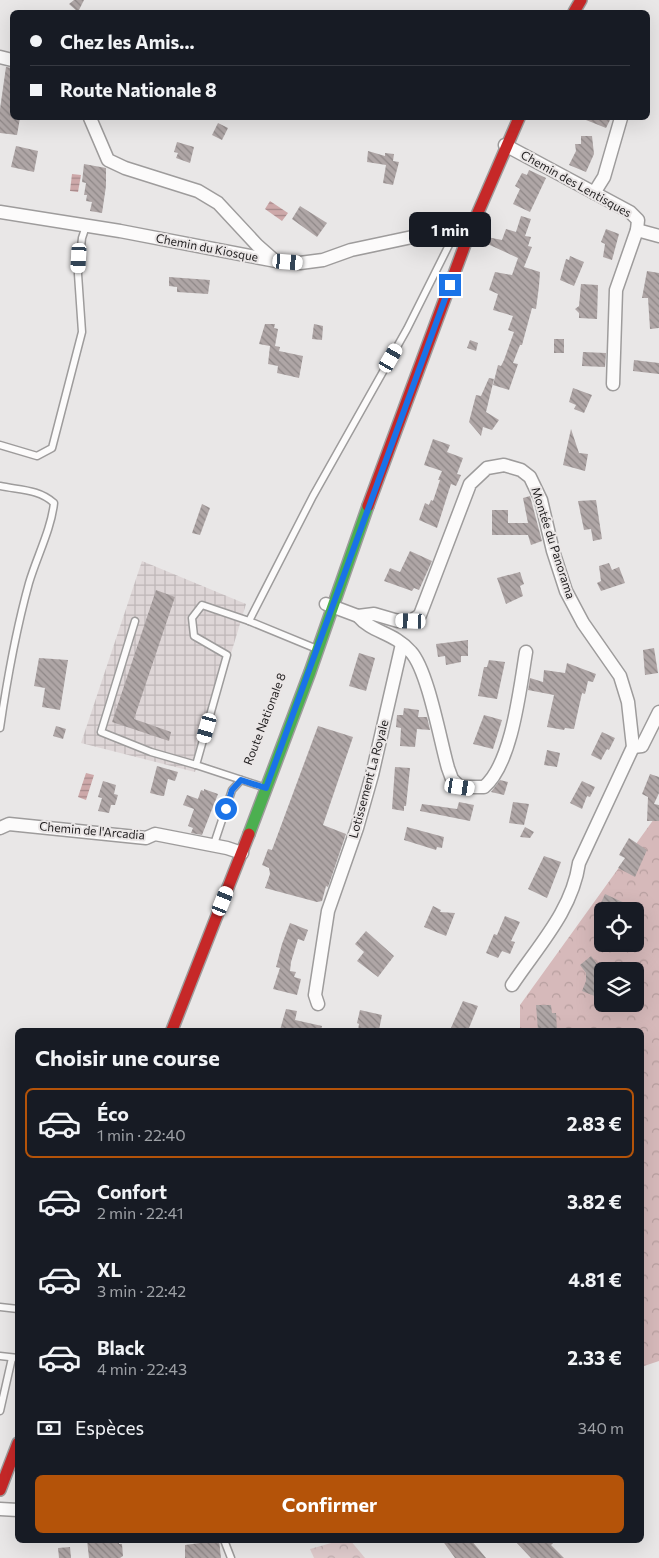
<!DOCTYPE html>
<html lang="fr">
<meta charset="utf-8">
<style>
:root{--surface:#171b24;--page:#242831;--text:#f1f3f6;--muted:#9ea1a6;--line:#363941;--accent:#b45309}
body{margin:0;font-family:Commissioner,sans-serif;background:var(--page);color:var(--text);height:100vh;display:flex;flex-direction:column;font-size:19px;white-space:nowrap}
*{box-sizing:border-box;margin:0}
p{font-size:16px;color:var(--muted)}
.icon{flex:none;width:28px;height:28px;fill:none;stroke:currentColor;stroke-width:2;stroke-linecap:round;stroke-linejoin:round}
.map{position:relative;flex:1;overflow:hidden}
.sheet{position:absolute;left:15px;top:1028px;width:629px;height:515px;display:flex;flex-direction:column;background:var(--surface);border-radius:8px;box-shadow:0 5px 20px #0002}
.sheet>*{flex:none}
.top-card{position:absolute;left:10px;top:10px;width:640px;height:110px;border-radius:8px;box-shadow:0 5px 20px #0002;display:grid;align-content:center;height:110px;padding:0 20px;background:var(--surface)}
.fabs{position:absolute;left:594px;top:902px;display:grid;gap:10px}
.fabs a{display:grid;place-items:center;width:50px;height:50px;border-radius:8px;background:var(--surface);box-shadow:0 5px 20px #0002;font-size:25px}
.end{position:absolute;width:22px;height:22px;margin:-11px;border:6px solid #1a73e8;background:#fff;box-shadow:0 0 0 2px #fff}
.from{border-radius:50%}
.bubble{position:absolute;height:35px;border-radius:8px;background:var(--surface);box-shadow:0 5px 20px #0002;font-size:16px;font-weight:700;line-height:35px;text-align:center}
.car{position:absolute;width:15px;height:30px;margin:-15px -8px;border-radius:6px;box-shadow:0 0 4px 1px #0007;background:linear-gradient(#fff 24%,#345 0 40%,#fff 0 76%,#345 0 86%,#fff 0)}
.top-card b{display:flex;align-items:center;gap:18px;height:48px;font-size:19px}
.top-card b+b{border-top:1px solid var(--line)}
.top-card i{width:12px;height:12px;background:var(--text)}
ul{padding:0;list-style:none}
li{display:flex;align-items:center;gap:15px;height:70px;margin:0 10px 8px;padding:0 10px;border:2px solid transparent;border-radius:8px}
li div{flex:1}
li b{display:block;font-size:19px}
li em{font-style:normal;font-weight:700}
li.on{border-color:var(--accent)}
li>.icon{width:45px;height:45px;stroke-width:1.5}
h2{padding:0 20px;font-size:22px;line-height:60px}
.pay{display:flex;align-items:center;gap:12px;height:55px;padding:0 20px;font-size:19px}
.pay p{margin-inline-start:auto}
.action{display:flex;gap:10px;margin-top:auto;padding:10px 20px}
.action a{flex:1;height:58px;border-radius:8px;background:var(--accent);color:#fff;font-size:20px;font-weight:700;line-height:58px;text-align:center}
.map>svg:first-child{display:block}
</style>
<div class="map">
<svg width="659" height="1558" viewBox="0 0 659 1558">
<defs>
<pattern id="industrial-grid" width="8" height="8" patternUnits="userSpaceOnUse" patternTransform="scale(1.25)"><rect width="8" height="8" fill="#ded6d7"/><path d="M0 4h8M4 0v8" fill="none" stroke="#beb7b8"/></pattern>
<pattern id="forest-crowns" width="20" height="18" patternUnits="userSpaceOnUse" patternTransform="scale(1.25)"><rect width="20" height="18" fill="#d6b9ba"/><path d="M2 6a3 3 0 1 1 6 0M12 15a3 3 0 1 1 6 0" fill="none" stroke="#b79f9f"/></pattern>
<pattern id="park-crowns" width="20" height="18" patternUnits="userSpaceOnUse" patternTransform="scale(1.25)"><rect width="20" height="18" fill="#e0cccd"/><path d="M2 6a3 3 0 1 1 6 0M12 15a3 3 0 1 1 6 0" fill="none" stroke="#c0afb0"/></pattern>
<pattern id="water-rules" width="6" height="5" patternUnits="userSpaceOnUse" patternTransform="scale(1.25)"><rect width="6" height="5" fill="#cda8a9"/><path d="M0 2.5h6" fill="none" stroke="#a68889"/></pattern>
<pattern id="building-back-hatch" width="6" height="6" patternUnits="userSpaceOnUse" patternTransform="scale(1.25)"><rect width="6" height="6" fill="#afa6a6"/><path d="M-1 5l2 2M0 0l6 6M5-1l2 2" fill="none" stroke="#8e8787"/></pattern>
</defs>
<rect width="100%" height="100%" fill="#e9e7e7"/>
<polygon fill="url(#industrial-grid)" points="142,561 246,604 195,772 81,743"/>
<path fill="url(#forest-crowns)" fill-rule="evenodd" d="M659 812V1361L641 1367V1030H520V1005ZM602 911H635V944H602ZM602 971H635V1004H602Z"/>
<polygon fill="url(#park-crowns)" points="342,1540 350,1540 365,1558 314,1558 310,1549"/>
<g fill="url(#water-rules)">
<polygon points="72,174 81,175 78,192 70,191"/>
<polygon points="270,201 288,213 282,221 265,209"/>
<polygon points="86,773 94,775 86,800 78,797"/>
</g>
<g fill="url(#building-back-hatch)">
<polygon points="74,0 84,0 78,12 69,4"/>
<polygon points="6,67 12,68 12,118 20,118 17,135 0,133 0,109"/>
<polygon points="581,118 611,118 606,128"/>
<polygon points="218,123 228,128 222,140 212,135"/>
<polygon points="581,136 592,136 594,154 586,172 569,165 576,151 575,144 581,144"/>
<polygon points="177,142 194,147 190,163 176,158 178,153 174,152"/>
<polygon points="16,146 38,151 34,172 11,167"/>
<polygon points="368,151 385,156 385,153 394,154 393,161 399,162 393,185 383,183 386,165 367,162"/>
<polygon points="84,164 106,168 106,186 102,213 90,211 92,202 86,201 87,195 84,195 86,183 82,182"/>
<polygon points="529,170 546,178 530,212 513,204 520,189 515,186 522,173 527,175"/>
<polygon points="300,206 327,223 317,237 292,219"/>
<polygon points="521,216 531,219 525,236 531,237 528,246 532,247 524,267 540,272 539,286 536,309 532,308 522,345 520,345 513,363 518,364 509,390 493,385 498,365 501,366 504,360 514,332 508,330 513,316 493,310 498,294 489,290 495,272 512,275 518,258 481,241 482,236 502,240 506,229 516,232"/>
<polygon points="606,229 619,234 612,260 603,257 605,244 601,242"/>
<polygon points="570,256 584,262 574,286 560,280 566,259 569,260"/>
<polygon points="647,271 659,273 659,328 650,329 648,298 642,298"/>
<polygon points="169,277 210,280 208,294 177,292 177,287 169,286"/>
<polygon points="581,284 598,285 597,319 579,318 579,313 575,309 579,306"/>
<polygon points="265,324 275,324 274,328 278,329 275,346 280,347 279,351 303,356 299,378 277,373 278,366 268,364 270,346 259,344"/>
<polygon points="314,324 323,326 322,340 312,339"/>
<rect x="554" y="339" width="10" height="14"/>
<polygon points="470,340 478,343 476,351 467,348"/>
<polygon points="583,352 606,353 605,367 582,366"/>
<polygon points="634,360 659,363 659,374 633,371"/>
<polygon points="489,378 494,379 486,412 499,420 492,430 483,427 481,436 469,422 476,395 481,396"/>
<polygon points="573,388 592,395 584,413 574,409 576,405 569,402"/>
<polygon points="571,429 579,453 588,454 585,471 563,465"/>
<polygon points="433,439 450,445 447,452 463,458 457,474 461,475 456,486 451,484 437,528 419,520 425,503 429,505 431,500 433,501 440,480 438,480 442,471 424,465"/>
<polygon points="530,496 542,541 531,545 528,535 492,535 492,510 508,510 508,523 528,523 523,498"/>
<polygon points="596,500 602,539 593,541 591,529 584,530 578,501"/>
<polygon points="202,504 210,508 200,535 192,533"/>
<polygon points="410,551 432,561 419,590 414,588 412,591 384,581 390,568 400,572"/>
<polygon points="609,563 612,570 619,567 625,583 601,591 597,583 601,581 599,566"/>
<polygon points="520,572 524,584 520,586 523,596 506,604 497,578"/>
<polygon points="156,590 175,597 134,719 171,732 169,741 112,722"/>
<polygon points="468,640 468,656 461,656 461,662 446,665 445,656 438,657 436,644"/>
<polygon points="654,648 658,673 645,675 643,650"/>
<polygon points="359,653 375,658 366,691 349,686"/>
<polygon points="39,658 68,660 60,710 42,707 45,688 34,686"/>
<polygon points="489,660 505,662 497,699 478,696 484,667 487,667"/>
<polygon points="567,663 596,674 593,682 588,681 585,694 582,693 574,729 565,728 564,730 547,727 554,695 528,690 530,678 543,682 544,670 565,673"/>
<polygon points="404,708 419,710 418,717 427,717 430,730 417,729 415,747 400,746 401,728 396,727 397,715 403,715"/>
<polygon points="484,715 502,720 493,749 473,744"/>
<polygon points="56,726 66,729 63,739 53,736"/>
<polygon points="318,726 353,737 323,825 346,834 328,887 326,886 322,901 317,902 265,888 270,874 269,868 262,865 268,849 272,850"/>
<polygon points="602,732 615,738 609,750 607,749 601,760 591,755"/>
<polygon points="547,750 560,753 557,767 544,765"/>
<polygon points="157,766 178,772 175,781 168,779 164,796 162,796 150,793"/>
<polygon points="395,767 410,768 406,806 404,806 404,811 392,809"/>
<polygon points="650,774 659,777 659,793 654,804 659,805 659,821 647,821 648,797 642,794"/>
<polygon points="500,780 508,782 504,795 491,792"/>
<polygon points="103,781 116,785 114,794 118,795 115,805 111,805 109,813 98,811 102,798 98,797"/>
<polygon points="582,781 595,787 590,797 587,796 582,809 570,803"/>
<polygon points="204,789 218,794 202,835 191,833 193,828 188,826 194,809 183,805 187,795 198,799 201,790 204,791"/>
<polygon points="459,802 474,805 470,821 420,811 422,804 457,809"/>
<polygon points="513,802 529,804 524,825 509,823"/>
<polygon points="407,827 444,837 442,848 437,847 436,850 404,840"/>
<polygon points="525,827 534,832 530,838 520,837"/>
<polygon points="629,838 647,850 635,877 618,868 625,858 619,855"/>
<polygon points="544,856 561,862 547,898 528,889"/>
<polygon points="605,894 618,900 643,911 608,911 599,907"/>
<polygon points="433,906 441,910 440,912 455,913 446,936 424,927"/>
<polygon points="505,916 520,922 511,941 515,942 510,954 502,951 498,958 486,953 494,934 497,935"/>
<polygon points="290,923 308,930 304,941 298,939 291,962 290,971 296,972 294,977 301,979 297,995 273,989 280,968 276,967 282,944"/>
<polygon points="366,931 394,956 378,977 357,961 364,952 355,944"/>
<polygon points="591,956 602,970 602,985 597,997 582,991 586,981 586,973 580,965"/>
<polygon points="463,1001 478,1006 469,1028 450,1030"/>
<polygon points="536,1005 551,1005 552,1013 556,1013 557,1030 538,1030"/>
<polygon points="286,1009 297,1011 295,1020 322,1026 321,1030 280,1030"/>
<polygon points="360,1010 382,1015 379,1030 358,1030 359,1024 357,1023"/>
<polygon points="87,1540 119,1540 119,1544 122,1544 123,1556 120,1558 89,1558"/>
<polygon points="200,1540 219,1540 221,1558 185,1558 185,1545 200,1543"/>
<polygon points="442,1540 471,1540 486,1558 455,1558"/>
<polygon points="514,1540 556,1540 551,1545 564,1558 531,1558"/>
<polygon points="70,1547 71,1558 59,1558 58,1548"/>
</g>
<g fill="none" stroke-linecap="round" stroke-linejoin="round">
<defs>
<g id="lane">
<polyline points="0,445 37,456 52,448 82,332 78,274 82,238 86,226"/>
<path d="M0 486C19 490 39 489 54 503 51 530 37 556 29 583 16 630 7 680 0 728"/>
<polyline points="135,621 101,732 151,752 196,765"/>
<polyline points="249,621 313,496 407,329 457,229"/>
<polyline points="263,787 196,765 227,655 194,636 192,618 202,605 249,621 317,649"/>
<polyline points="213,847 232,790 241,780"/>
<polyline points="0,1307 18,1309"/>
<polyline points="0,1356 18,1358"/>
<polyline points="0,1411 12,1358"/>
<polyline points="224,1540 231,1558"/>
</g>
<g id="street">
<polyline points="0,57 12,60"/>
<polyline points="90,118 108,160 125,168 198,191 218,203 257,245 274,260"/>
<polyline points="505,145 630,212 638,220 637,230 616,290 613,384"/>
<polyline points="594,193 604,177 621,118"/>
<polyline points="0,212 120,231 276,261 300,263 323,260 351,250 445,230 470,231"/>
<polyline points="637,230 659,236"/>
<path d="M326 604 358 616 374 614 398 621H411L420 615 470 484 487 468 504 465 521 470 530 477 541 500 553 551 566 591 583 623 620 676 628 702 633 747 579 863C572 911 538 946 512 985"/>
<path d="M358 616C372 633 394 632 411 652 428 671 440 740 448 768L452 779 460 787H484C512 764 520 688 526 652"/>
<polyline points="633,747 642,746 659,712"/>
<polyline points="0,828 9,824 146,838 155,834 227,848 242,853"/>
<polyline points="318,1004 315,995 328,911 357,828 372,775 402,644"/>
<polyline points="0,1509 18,1510"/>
</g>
<polyline id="fast" points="249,834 310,672 368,506"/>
<g id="jam">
<polyline points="574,12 581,0"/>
<polyline points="368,506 470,231 519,118"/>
<polyline points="172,1030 249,834"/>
<polyline points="0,1490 18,1443"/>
</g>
</defs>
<use href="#lane" stroke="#9e9c9c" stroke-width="9"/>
<use href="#street" stroke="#9e9c9c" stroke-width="15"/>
<use href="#fast" stroke="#9e9c9c" stroke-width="14"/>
<use href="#jam" stroke="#9e9c9c" stroke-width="14"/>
<use href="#lane" stroke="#fcfbfb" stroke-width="6"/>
<use href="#street" stroke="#fcfbfb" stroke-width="12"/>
<use href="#fast" stroke="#4caf50" stroke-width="11"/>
<use href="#jam" stroke="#c62828" stroke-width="11"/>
</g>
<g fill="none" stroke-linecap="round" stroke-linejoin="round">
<polyline stroke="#1a73e8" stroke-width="6" points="226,809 232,790 241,780 266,788 450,285"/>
</g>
<g text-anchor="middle" stroke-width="4" stroke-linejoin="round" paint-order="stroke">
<g font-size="12" fill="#1f1d1e" stroke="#eae6e6">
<text transform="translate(576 184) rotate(29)" y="4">Chemin des Lentisques</text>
<text transform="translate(207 248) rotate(11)" y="4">Chemin du Kiosque</text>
<text transform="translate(553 543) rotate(72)" y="4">Montée du Panorama</text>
<text transform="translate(265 719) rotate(-69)" y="4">Route Nationale 8</text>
<text transform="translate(369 779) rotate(-75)" y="4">Lotissement La Royale</text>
<text transform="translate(92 831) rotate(5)" y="4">Chemin de l'Arcadia</text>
</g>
</g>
</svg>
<div class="fabs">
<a><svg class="icon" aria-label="locate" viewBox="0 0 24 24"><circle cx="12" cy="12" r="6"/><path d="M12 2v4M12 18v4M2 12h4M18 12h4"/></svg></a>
<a><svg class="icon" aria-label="layers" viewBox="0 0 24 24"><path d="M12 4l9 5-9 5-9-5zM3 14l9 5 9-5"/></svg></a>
</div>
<i class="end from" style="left:226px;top:809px"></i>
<i class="end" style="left:450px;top:285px"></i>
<div class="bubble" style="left:409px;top:212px;width:82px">1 min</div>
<i class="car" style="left:79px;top:258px;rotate:183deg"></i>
<i class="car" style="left:288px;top:262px;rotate:95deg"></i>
<i class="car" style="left:391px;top:358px;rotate:30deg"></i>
<i class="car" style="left:411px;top:621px;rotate:272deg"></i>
<i class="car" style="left:207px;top:728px;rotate:196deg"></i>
<i class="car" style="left:460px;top:787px;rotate:99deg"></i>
<i class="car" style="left:223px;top:901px;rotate:22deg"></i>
<div class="top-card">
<b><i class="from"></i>Chez les Amis...</b>
<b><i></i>Route Nationale 8</b>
</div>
<section class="sheet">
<h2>Choisir une course</h2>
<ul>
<li class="on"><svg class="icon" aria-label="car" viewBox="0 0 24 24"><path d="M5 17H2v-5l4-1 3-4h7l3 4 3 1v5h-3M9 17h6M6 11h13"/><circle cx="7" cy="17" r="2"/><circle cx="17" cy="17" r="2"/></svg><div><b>Éco</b><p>1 min · 22:40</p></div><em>2.83 €</em></li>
<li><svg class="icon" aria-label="car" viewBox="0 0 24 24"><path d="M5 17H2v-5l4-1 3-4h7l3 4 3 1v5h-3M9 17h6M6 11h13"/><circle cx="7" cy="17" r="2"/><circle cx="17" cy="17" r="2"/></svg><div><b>Confort</b><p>2 min · 22:41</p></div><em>3.82 €</em></li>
<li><svg class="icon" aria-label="car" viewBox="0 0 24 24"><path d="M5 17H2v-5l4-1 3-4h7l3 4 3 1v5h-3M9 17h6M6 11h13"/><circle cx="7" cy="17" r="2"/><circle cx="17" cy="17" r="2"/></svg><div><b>XL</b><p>3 min · 22:42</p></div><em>4.81 €</em></li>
<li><svg class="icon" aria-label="car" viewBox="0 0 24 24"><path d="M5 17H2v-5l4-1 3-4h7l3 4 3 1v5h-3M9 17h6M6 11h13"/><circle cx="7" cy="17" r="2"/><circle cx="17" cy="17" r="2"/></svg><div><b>Black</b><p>4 min · 22:43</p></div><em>2.33 €</em></li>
</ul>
<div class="pay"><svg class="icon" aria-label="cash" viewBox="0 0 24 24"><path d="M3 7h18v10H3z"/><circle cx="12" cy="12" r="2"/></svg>Espèces<p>340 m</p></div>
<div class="action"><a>Confirmer</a></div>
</section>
</div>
